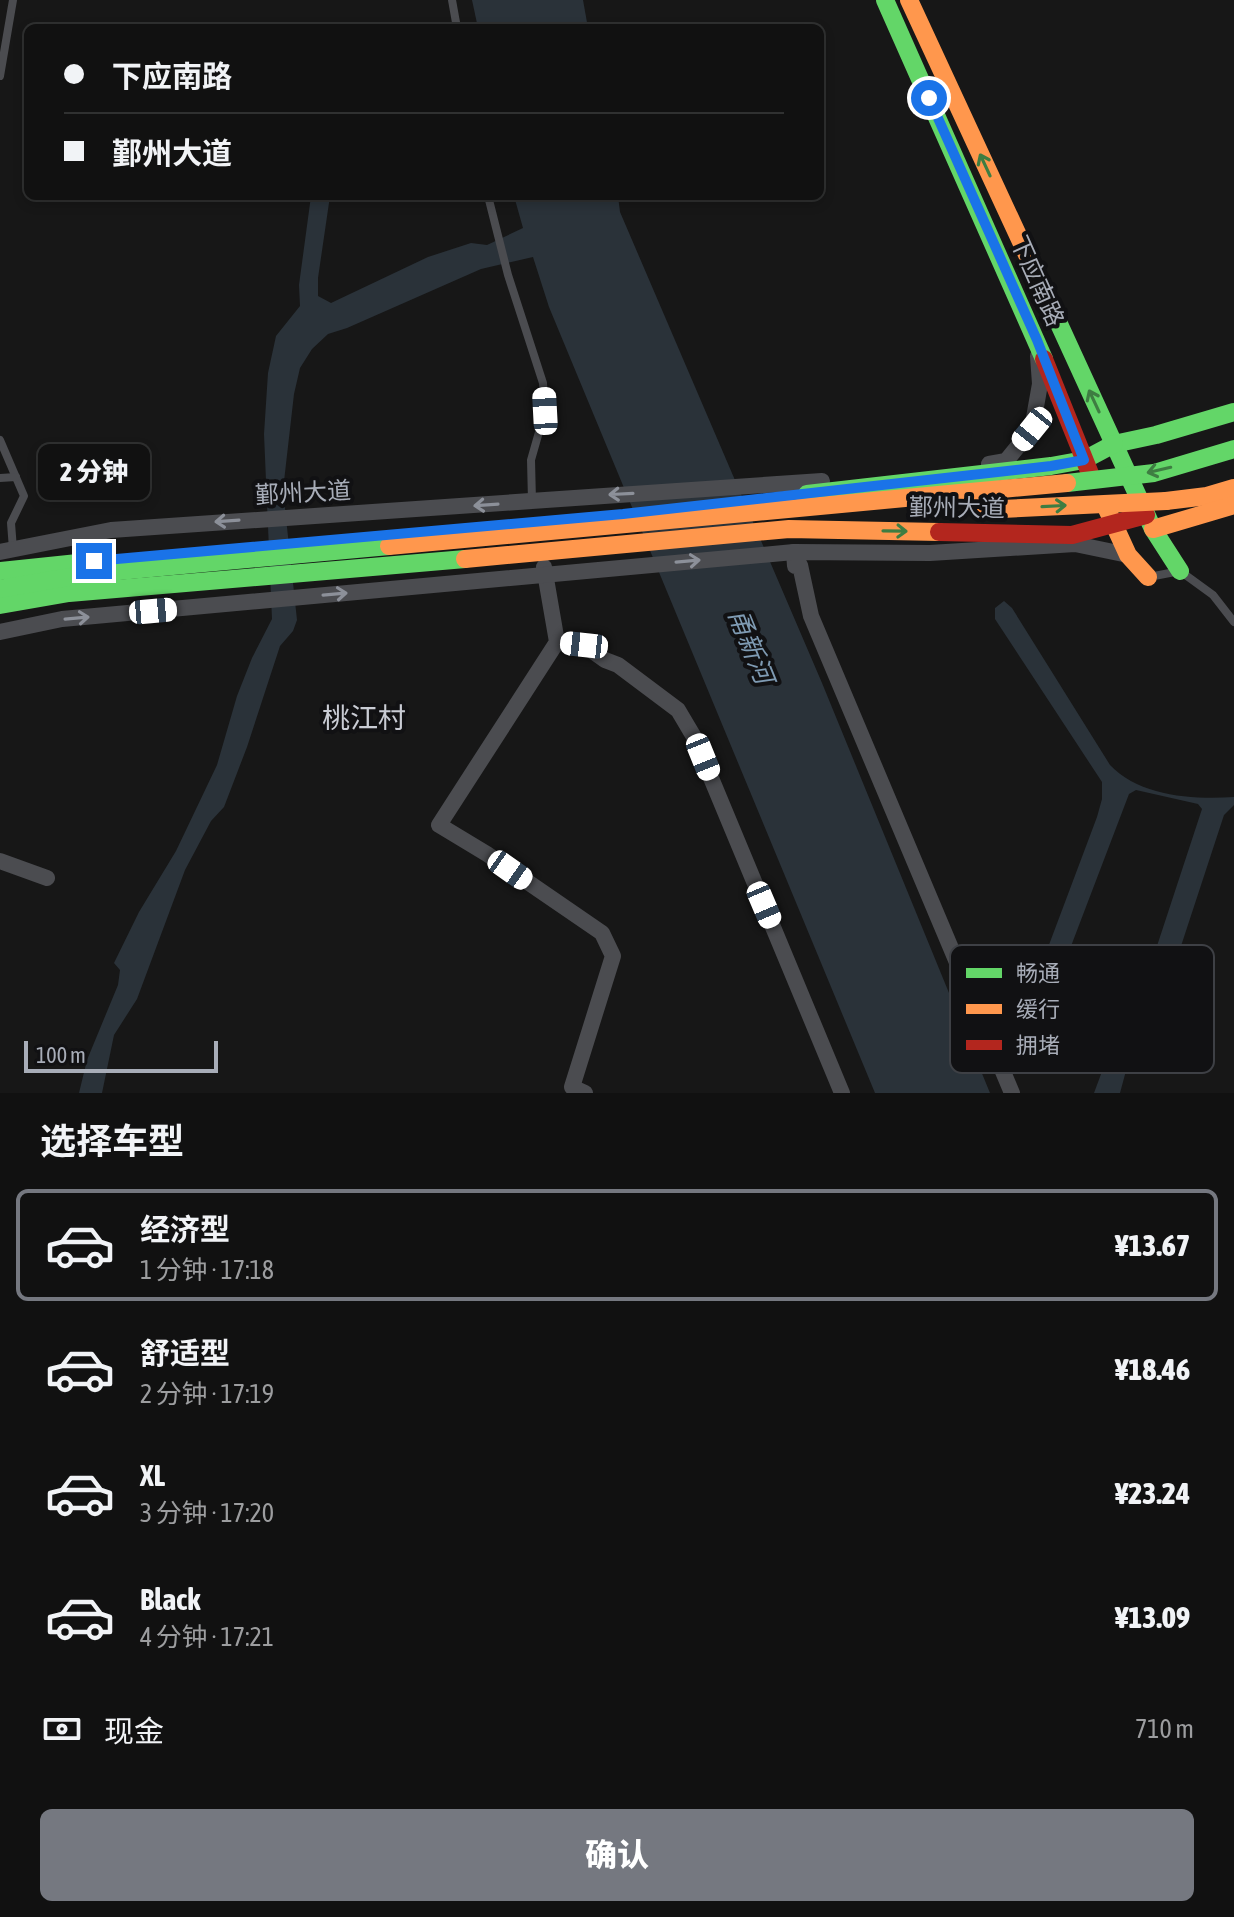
<!DOCTYPE html>
<html lang="zh">
<meta charset="utf-8">
<style>
:root{--surface:#111;--page:#1a1a1a;--text:#f1f3f6;--muted:#9c9d9f;--line:#303131;--accent:#757880}
body{margin:0;font-family:"Asap Condensed","Noto Sans SC",sans-serif;background:var(--page);color:var(--text);height:100vh;display:flex;flex-direction:column;font-size:30px;white-space:nowrap}
*{box-sizing:border-box;margin:0}
p{font-size:26px;color:var(--muted)}
.icon{flex:none;width:44px;height:44px;fill:none;stroke:currentColor;stroke-width:2;stroke-linecap:round;stroke-linejoin:round}
.map{position:relative;height:1093px;overflow:hidden}
.sheet{display:flex;flex-direction:column;background:var(--surface);flex:1}
.sheet>*{flex:none}
.banner{position:absolute;left:24px;top:24px;width:800px;height:176px;border-radius:12px;box-shadow:0 4px 12px #0003,0 0 0 2px var(--line);display:grid;align-content:center;height:176px;padding:0 40px;background:var(--surface)}
.scale{position:absolute;left:24px;bottom:20px;width:194px;box-sizing:border-box;padding-left:8px;border:4px solid #a8adb8;border-top:0;font-size:22px;line-height:28px;white-space:nowrap;color:#a8adb8;-webkit-text-stroke:6px #111113;paint-order:stroke}
.end{position:absolute;width:36px;height:36px;margin:-18px;border:10px solid #1a73e8;background:#fff;box-shadow:0 0 0 4px #fff}
.from{border-radius:50%}
.bubble{position:absolute;height:56px;border-radius:12px;background:var(--surface);box-shadow:0 4px 12px #0003,0 0 0 2px var(--line);font-size:26px;font-weight:800;line-height:56px;text-align:center}
.car{position:absolute;width:24px;height:48px;margin:-24px -12px;border-radius:10px;box-shadow:0 0 6px 2px #0007;background:linear-gradient(#fff 24%,#345 0 40%,#fff 0 76%,#345 0 86%,#fff 0)}
.banner b{display:flex;align-items:center;gap:28px;height:76px;font-size:30px}
.banner b+b{border-top:2px solid var(--line)}
.banner i{width:20px;height:20px;background:var(--text)}
ul{padding:0;list-style:none}
li{display:flex;align-items:center;gap:24px;height:112px;margin:0 16px 12px;padding:0 24px;border:4px solid transparent;border-radius:12px}
li div{flex:1}
li b{display:block;font-size:30px}
li em{font-style:normal;font-weight:800}
li.current{border-color:var(--accent)}
li>.icon{width:72px;height:72px;stroke-width:1.5}
h2{padding:0 40px;font-size:36px;line-height:96px}
.pay{display:flex;align-items:center;gap:20px;height:88px;padding:0 40px;font-size:30px}
.pay p{margin-inline-start:auto}
.primary-button{display:flex;gap:16px;margin-top:auto;padding:16px 40px}
.primary-button a{flex:1;height:92px;border-radius:12px;background:var(--accent);color:#fff;font-size:32px;font-weight:800;line-height:92px;text-align:center}
.map>svg:first-child{display:block}
</style>
<div class="map">
<svg width="1234" height="1093" viewBox="0 0 1234 1093">
<rect width="100%" height="100%" fill="#171717"/>
<g fill="#2a3239">
<polygon points="472,0 583,0 588,28 478,28"/>
<polygon points="311,196 330,196 318,278 318,296 331,303 428,257 471,243 487,245 523,228 514,196 618,196 620,212 822,683 990,1093 875,1093 549,307 533,257 481,269 347,328 328,334 312,349 300,368 294,394 283,490 297,620 293,631 280,646 247,747 224,807 211,821 185,870 137,999 114,1035 102,1093 79,1093 87,1060 118,985 120,970 114,963 139,912 176,851 217,765 237,696 252,658 272,619 264,434 268,373 276,336 300,306 299,285"/>
<path d="M1004 601 1012 608 1110 765C1139 796 1193 800 1234 797V805L1224 815 1182 943 1169 975 1134 1041 1120 1093H1094L1120 1023 1156 949 1202 809 1198 804 1136 790 1129 794 1068 954 1043 1008 1035 1013 1030 1010 1029 998 1097 817 1102 799V782L995 619V608Z"/>
</g>
<g fill="none" stroke-linecap="round" stroke-linejoin="round">
<g stroke="#4b4c50" stroke-width="8">
<polyline points="452,0 457,28"/>
<polyline points="0,76 13,0"/>
<polyline points="488,196 508,275 543,383 545,411 531,460 532,501"/>
<polyline points="0,440 24,496 11,523 13,549"/>
<polyline points="0,478 16,477"/>
<polyline points="1149,577 1180,571 1213,595 1234,622"/>
</g>
<g stroke="#4b4c50" stroke-width="16">
<polyline points="989,464 1006,461 1032,429 1040,384 1038,356"/>
<polyline points="0,552 111,530 822,481"/>
<polyline points="794,552 795,566 800,565 811,616 1012,1093"/>
<polyline points="544,567 557,642 439,825 487,854 602,933 613,956 572,1087 585,1093"/>
<polyline points="0,632 62,619 794,552 930,553 1075,544 1128,555"/>
<polyline points="557,642 584,645 605,660 618,665 678,710 694,737 842,1093"/>
<polyline points="0,861 47,878"/>
</g>
<g stroke="#63d668" stroke-width="18">
<polyline points="885,0 1044,359"/>
<polyline points="1054,313 1153,529 1180,571"/>
<polyline points="1114,444 1156,435 1234,412"/>
<polyline points="807,494 1051,466 1084,460 1114,444"/>
<polyline points="0,571 97,561"/>
<polyline points="0,605 69,593 465,559"/>
</g>
<g stroke="#ff974d" stroke-width="18">
<polyline points="909,0 1054,313"/>
<polyline points="1166,501 1207,496 1234,488"/>
<polyline points="1106,507 1128,555 1148,577"/>
<polyline points="1153,529 1234,505"/>
<polyline points="465,559 789,529 939,532"/>
</g>
<g stroke="#b3261e" stroke-width="18">
<polyline points="1044,359 1091,476"/>
<polyline points="939,532 1072,535 1146,515"/>
</g>
<g stroke="#63d668" stroke-width="18">
<polyline points="1067,483 1154,473 1234,449"/>
<polyline points="0,589 87,574 389,546"/>
</g>
<g stroke="#ff974d" stroke-width="18">
<polyline points="980,510 1166,501"/>
<polyline points="389,546 1067,483"/>
</g>
</g>
<defs><path id="oneway-shaft" d="M-6 0H5M1.5-3L5.5 0L1.5 3" fill="none" stroke-width="1.6" stroke-linecap="round" stroke-linejoin="round" transform="scale(2)"/></defs>
<g stroke="#3e7d42">
<use href="#oneway-shaft" transform="translate(985 165) rotate(-115)"/>
<use href="#oneway-shaft" transform="translate(1094 401) rotate(-115)"/>
<use href="#oneway-shaft" transform="translate(1159 470) rotate(167)"/>
<use href="#oneway-shaft" transform="translate(1054 506) rotate(-3)"/>
<use href="#oneway-shaft" transform="translate(895 531) rotate(1)"/>
</g>
<g stroke="#8c9099">
<use href="#oneway-shaft" transform="translate(621 494) rotate(177)"/>
<use href="#oneway-shaft" transform="translate(486 505) rotate(176)"/>
<use href="#oneway-shaft" transform="translate(227 521) rotate(176)"/>
<use href="#oneway-shaft" transform="translate(688 561) rotate(-5)"/>
<use href="#oneway-shaft" transform="translate(335 594) rotate(-5)"/>
<use href="#oneway-shaft" transform="translate(77 618) rotate(-5)"/>
</g>
<g fill="none" stroke-linecap="round" stroke-linejoin="round">
<polyline stroke="#1a73e8" stroke-width="10" points="94,561 623,514 1051,466 1084,460 1037,340 929,98"/>
</g>
<g text-anchor="middle" stroke-width="8" stroke-linejoin="round" paint-order="stroke">
<g font-size="24" fill="#a8adb8" stroke="#111113">
<text transform="translate(1037 281) rotate(66)" y="8">下应南路</text>
<text transform="translate(303 493) rotate(-3)" y="8">鄞州大道</text>
<text transform="translate(957 508) rotate(1)" y="8">鄞州大道</text>
</g>
<g font-size="26" font-style="italic" fill="#7f9bb3" stroke="#111113">
<text transform="translate(751 646) rotate(68)" y="9">甬新河</text>
</g>
<g font-size="28" fill="#c9ccd4" stroke="#111113">
<text x="364" y="728">桃江村</text>
</g>
</g>
<rect x="950" y="945" width="264" height="128" rx="12" fill="#111113" stroke="#3e4045" stroke-width="2"/>
<rect x="966" y="968" width="36" height="10" fill="#63d668"/>
<rect x="966" y="1004" width="36" height="10" fill="#ff974d"/>
<rect x="966" y="1040" width="36" height="10" fill="#b3261e"/>
<g font-size="22" fill="#a8adb8">
<text x="1016" y="981">畅通</text>
<text x="1016" y="1017">缓行</text>
<text x="1016" y="1053">拥堵</text>
</g>
</svg>
<div class="scale">100 m</div>
<i class="end from" style="left:929px;top:98px"></i>
<i class="end" style="left:94px;top:561px"></i>
<div class="bubble" style="left:38px;top:444px;width:112px">2 分钟</div>
<i class="car" style="left:545px;top:411px;rotate:357deg"></i>
<i class="car" style="left:1032px;top:429px;rotate:219deg"></i>
<i class="car" style="left:153px;top:611px;rotate:85deg"></i>
<i class="car" style="left:584px;top:645px;rotate:276deg"></i>
<i class="car" style="left:703px;top:757px;rotate:158deg"></i>
<i class="car" style="left:510px;top:870px;rotate:125deg"></i>
<i class="car" style="left:764px;top:905px;rotate:157deg"></i>
<div class="banner">
<b><i class="from"></i>下应南路</b>
<b><i></i>鄞州大道</b>
</div>
</div>
<section class="sheet">
<h2>选择车型</h2>
<ul>
<li class="current"><svg class="icon" aria-label="car" viewBox="0 0 24 24"><path d="M5 17H2v-5l4-1 3-4h7l3 4 3 1v5h-3M9 17h6M6 11h13"/><circle cx="7" cy="17" r="2"/><circle cx="17" cy="17" r="2"/></svg><div><b>经济型</b><p>1 分钟 · 17:18</p></div><em>¥13.67</em></li>
<li><svg class="icon" aria-label="car" viewBox="0 0 24 24"><path d="M5 17H2v-5l4-1 3-4h7l3 4 3 1v5h-3M9 17h6M6 11h13"/><circle cx="7" cy="17" r="2"/><circle cx="17" cy="17" r="2"/></svg><div><b>舒适型</b><p>2 分钟 · 17:19</p></div><em>¥18.46</em></li>
<li><svg class="icon" aria-label="car" viewBox="0 0 24 24"><path d="M5 17H2v-5l4-1 3-4h7l3 4 3 1v5h-3M9 17h6M6 11h13"/><circle cx="7" cy="17" r="2"/><circle cx="17" cy="17" r="2"/></svg><div><b>XL</b><p>3 分钟 · 17:20</p></div><em>¥23.24</em></li>
<li><svg class="icon" aria-label="car" viewBox="0 0 24 24"><path d="M5 17H2v-5l4-1 3-4h7l3 4 3 1v5h-3M9 17h6M6 11h13"/><circle cx="7" cy="17" r="2"/><circle cx="17" cy="17" r="2"/></svg><div><b>Black</b><p>4 分钟 · 17:21</p></div><em>¥13.09</em></li>
</ul>
<div class="pay"><svg class="icon" aria-label="cash" viewBox="0 0 24 24"><path d="M3 7h18v10H3z"/><circle cx="12" cy="12" r="2"/></svg>现金<p>710 m</p></div>
<div class="primary-button"><a>确认</a></div>
</section>
